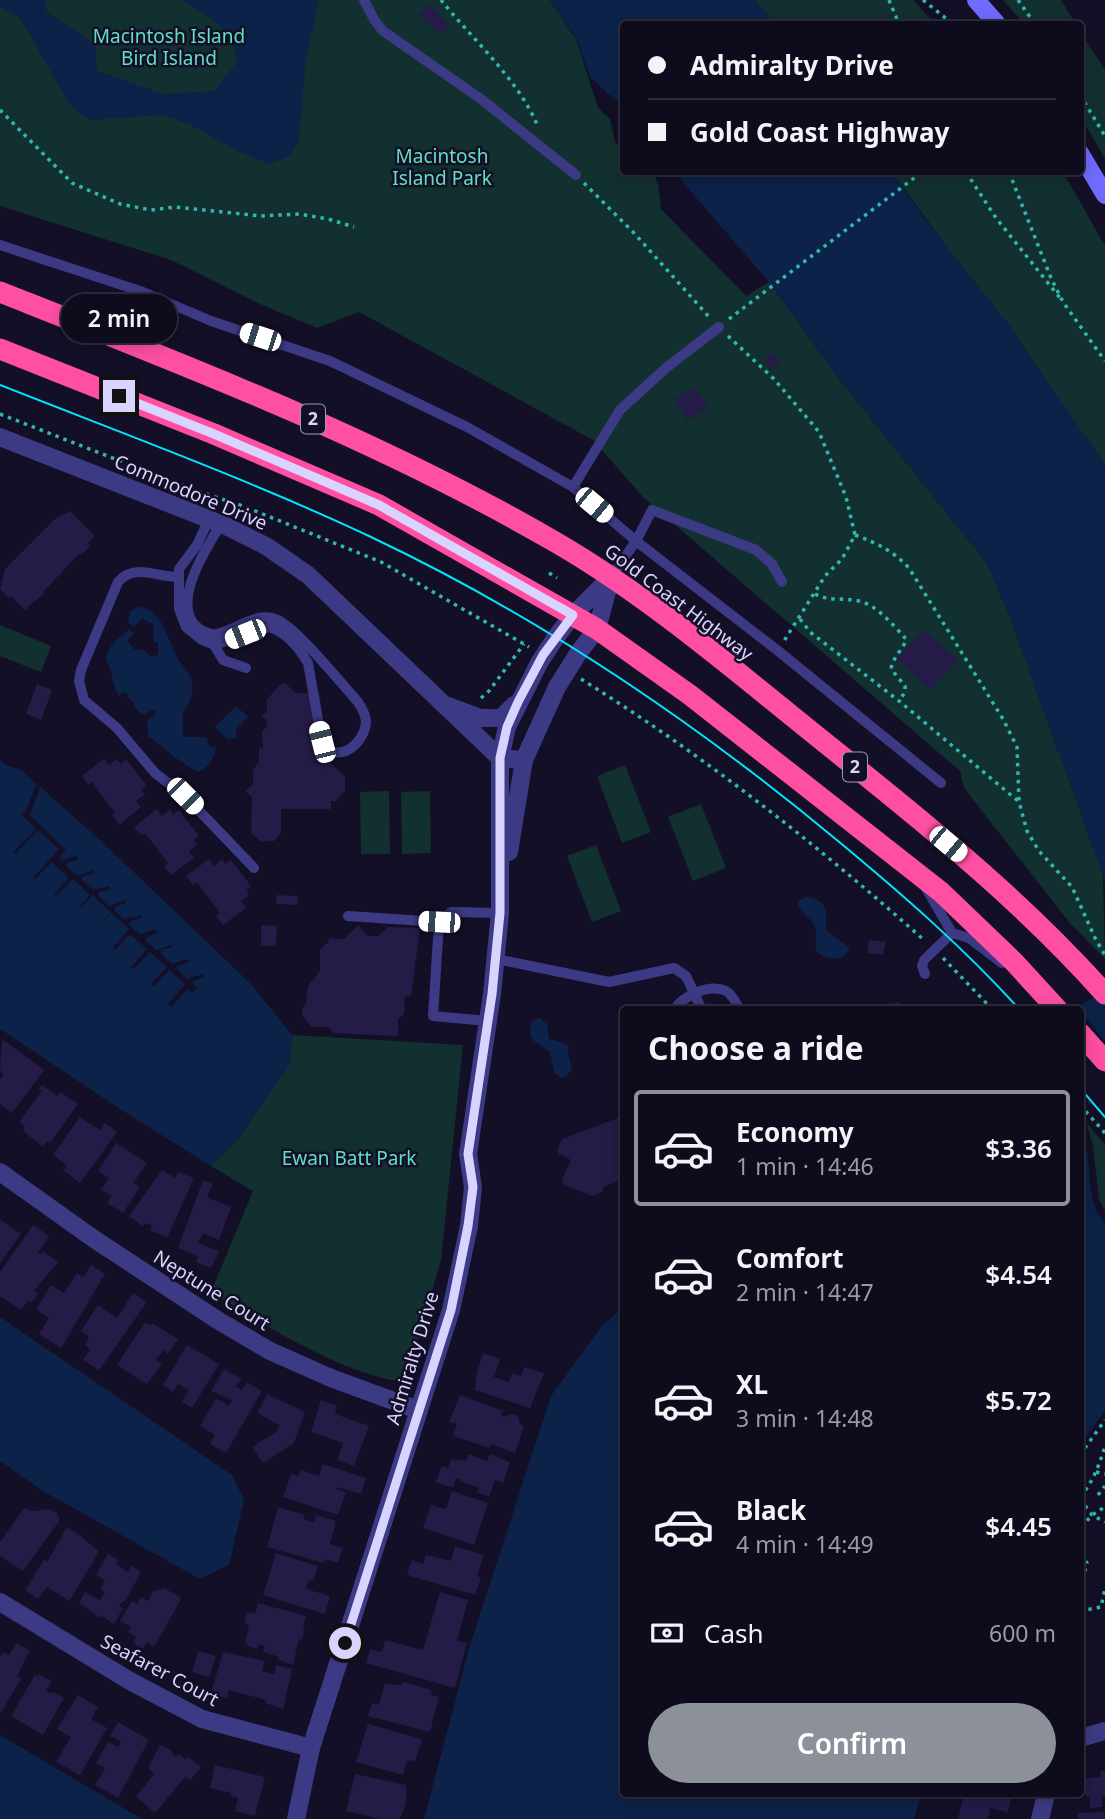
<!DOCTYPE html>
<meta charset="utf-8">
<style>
:root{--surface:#0e0b1c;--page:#1c1929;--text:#f1f3f6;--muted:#9b9ba3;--line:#2e2b3b;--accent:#8c9099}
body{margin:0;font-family:"Noto Sans",sans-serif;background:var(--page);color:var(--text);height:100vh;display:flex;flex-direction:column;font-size:26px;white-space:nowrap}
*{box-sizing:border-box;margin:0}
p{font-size:23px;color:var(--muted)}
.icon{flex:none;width:38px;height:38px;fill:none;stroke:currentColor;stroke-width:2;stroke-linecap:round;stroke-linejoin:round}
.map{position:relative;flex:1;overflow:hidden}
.sheet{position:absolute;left:620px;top:1006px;width:464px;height:791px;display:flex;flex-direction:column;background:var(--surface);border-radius:7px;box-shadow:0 4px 18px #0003,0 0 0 2px var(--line)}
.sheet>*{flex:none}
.hud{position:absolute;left:620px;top:21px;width:464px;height:154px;border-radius:7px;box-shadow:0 4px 18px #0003,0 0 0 2px var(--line);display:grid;align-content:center;height:154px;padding:0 28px;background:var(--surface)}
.end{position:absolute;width:32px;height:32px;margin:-16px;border:9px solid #d9d4ff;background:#111;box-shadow:0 0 0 4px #111}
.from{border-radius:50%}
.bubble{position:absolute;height:49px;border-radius:24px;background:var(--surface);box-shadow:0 4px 18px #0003,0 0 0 2px var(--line);font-size:23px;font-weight:600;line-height:49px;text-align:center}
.car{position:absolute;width:21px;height:42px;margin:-21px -10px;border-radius:9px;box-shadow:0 0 5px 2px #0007;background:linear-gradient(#fff 24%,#345 0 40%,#fff 0 76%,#345 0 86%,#fff 0)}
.hud b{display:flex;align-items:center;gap:24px;height:66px;font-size:26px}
.hud b+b{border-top:2px solid var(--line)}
.hud i{width:18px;height:18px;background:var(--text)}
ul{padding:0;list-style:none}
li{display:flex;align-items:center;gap:21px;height:116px;margin:0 14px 10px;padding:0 14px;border:4px solid transparent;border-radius:7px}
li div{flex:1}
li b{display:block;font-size:26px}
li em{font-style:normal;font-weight:600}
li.on{border-color:var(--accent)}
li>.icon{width:63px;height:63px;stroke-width:1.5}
h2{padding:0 28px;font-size:32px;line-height:84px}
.pay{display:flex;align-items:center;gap:18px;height:77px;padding:0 28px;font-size:26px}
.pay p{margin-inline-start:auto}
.action{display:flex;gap:14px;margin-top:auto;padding:14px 28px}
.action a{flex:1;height:80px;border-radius:42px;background:var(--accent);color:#fff;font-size:28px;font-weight:600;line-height:80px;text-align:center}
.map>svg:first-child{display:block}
</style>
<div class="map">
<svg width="1105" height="1819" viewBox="0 0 1105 1819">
<rect width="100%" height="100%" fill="#130f26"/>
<g fill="#12302f">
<polygon points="0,0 550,0 576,39 598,108 610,119 615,141 623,152 623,172 652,172 658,183 661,209 746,296 769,282 837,376 987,563 1010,617 1103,875 1105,959 1069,922 964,788 960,771 644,498 593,440 359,312 317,328 260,304 171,260 0,206"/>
<polygon points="755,0 913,0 935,24 774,24"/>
<polygon points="1003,0 1061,0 1076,24 1024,24"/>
<polygon points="1080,31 1105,70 1105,159 1080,115"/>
<polygon points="892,172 1063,172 1105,246 1105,465"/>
<polygon points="0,625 51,646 41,672 0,656"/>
<polygon points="625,765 651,832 622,843 597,776"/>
<polygon points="389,791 390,854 361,854 360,792"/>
<polygon points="430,791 431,853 402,854 401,792"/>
<polygon points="701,804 726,868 693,881 668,817"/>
<polygon points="596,845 621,911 592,922 567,856"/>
<path d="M292 1035 463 1045 441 1260 407 1376 398 1381C339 1372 262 1324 211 1292L253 1191 211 1166 239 1138 289 1065Z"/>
<polygon points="1086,1122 1105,1145 1105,1211 1099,1199 1093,1146"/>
</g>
<g fill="#0c2248">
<polygon points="0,0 45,0 47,12 95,44 97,71 163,94 214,91 237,62 231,36 211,18 182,0 319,0 306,58 299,141 290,156 270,164 242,153 191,125 163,115 92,120 80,114 68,102 26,28 17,16 0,7"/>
<polygon points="550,0 755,0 774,24 623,24 623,107 590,77 576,38"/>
<polygon points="674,172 892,172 925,219 1009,325 1105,465 1105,885 1103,875 1010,617 987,563 837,376 769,282"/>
<path d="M137 607C162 606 168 641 178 659 183 667 190 672 192 682 194 694 190 702 183 712V737H206L209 746 216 748C213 759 210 767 198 772 179 762 165 749 148 736L147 720 154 716 156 711 152 710 144 715 140 714 138 710 134 708 135 704 127 697 129 694 124 692 119 696C111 685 114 671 106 660 107 645 119 639 129 629L134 634 127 640 135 650H143L150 656 158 655V643L154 642 153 623H149L143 618 133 627 128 622 130 612Z"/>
<polygon points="236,706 248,717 236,729 237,738 227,739 215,727"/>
<polygon points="0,760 6,765 21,770 100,840 250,983 292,1035 289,1065 239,1138 211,1166 112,1104 0,1029"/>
<path d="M807 897C830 900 826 913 826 930L849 947V950L842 958C836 959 831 959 825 957 809 951 819 939 815 927 811 917 800 913 797 903L799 900Z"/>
<polygon points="1105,990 1105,1042 1080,1010 1074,1010"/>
<path d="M540 1018 547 1024 549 1039 564 1043 569 1047 568 1054 572 1069 567 1076 562 1078 554 1073 550 1052C537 1041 526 1043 532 1021Z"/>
<path d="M1080 1126C1082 1135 1085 1144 1087 1153 1091 1173 1088 1209 1105 1222V1411L1080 1445Z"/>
<polygon points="623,1307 623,1794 921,1794 914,1819 424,1819 470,1645 551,1396 601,1327"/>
<polygon points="0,1317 232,1475 244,1500 229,1565 200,1579 43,1491 0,1461"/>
<polygon points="0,1735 142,1819 0,1819"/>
</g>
<polygon fill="#130f26" points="36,784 40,788 30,815 66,850 60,856 61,860 77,856 78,859 67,863 66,866 78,876 93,870 94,873 82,877 82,880 93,890 109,886 110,889 99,892 98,896 109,906 125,900 126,903 115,907 114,910 124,919 141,915 142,918 130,921 129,925 140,934 156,929 157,933 147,937 146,941 156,950 172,945 172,947 161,950 161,954 172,964 188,959 189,962 177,966 177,969 187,979 203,974 204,977 193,981 192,983 197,988 192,993 188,989 171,1007 168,1004 185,984 169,970 153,987 151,984 167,967 150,952 134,969 131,967 147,949 132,936 128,936 115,950 113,948 129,929 112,913 95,930 111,913 93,895 75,912 90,895 73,879 56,896 54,894 69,878 52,862 35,879 33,878 59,849 38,830 15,854 13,852 36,829 22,815 26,811"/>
<g fill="#241b47">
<polygon points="428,4 450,24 441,35 419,15"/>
<polygon points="772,353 780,361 771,369 764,360"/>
<polygon points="694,387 708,408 687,421 674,400"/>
<polygon points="70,511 95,536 88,543 91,545 81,555 79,554 43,592 44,593 25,610 12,597 9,598 0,589 5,569 56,518"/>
<polygon points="924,629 958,661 930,690 896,659"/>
<polygon points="282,683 285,683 296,693 318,693 320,696 322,726 329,735 329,761 345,777 345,791 336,801 331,801 331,809 281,809 281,833 274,841 260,841 251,833 252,797 245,791 253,784 253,770 259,762 259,749 263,748 262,731 267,727 267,722 262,716 267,711 267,699"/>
<polygon points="37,684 52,690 41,720 26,714"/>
<polygon points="104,759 109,765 117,759 121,764 126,759 147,786 141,790 145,794 136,801 141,807 119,825 112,815 115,813 103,797 92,782 88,785 82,776"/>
<polygon points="157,809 162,816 170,809 173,814 179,810 199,836 194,840 197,845 189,851 194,858 171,875 164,866 168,863 145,833 141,835 134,827"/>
<polygon points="209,859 214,866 222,859 225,864 231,860 251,886 246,890 249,895 241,901 246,908 223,925 216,916 220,913 197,882 193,885 186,876"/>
<polygon points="277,895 298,896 297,905 276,904"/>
<polygon points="261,925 277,926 276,946 261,946"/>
<polygon points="358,925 368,936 378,936 388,927 420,928 411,996 405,996 404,1014 398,1019 398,1036 334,1033 328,1027 312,1027 302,1015 302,1008 306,1004 308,986 320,971 320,950 328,942 329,938 344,939"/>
<polygon points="869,940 886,942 883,955 867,953"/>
<polygon points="897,1002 908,1006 910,1010 877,1010"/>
<polygon points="2,1039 44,1070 12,1113 0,1104 0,1080 4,1074 0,1071"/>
<polygon points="42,1085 57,1096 60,1092 78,1104 50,1143 47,1141 43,1147 23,1131 25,1127 19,1122 42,1091 39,1089"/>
<polygon points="623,1116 623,1164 620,1165 622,1174 620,1180 604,1187 602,1192 592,1196 563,1184 562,1180 571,1160 559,1154 557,1150 562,1139"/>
<polygon points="80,1117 100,1130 105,1123 117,1132 80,1183 63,1170 67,1166 53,1155"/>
<polygon points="116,1143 147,1163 133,1183 140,1187 123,1213 107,1203 112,1196 101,1190 109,1178 98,1171"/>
<polygon points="162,1170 175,1178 178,1172 194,1178 167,1238 150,1230 152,1225 145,1223 143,1227 129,1216"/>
<polygon points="203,1180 213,1184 207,1197 231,1207 219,1240 203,1233 198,1243 219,1251 211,1268 196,1262 198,1257 178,1248"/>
<polygon points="0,1219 21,1234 0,1263"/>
<polygon points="33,1225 49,1236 38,1253 40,1255 43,1251 58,1262 34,1291 38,1294 31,1303 28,1301 21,1310 0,1296 0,1272"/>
<polygon points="91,1265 105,1274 61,1348 39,1334 49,1318 36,1309 51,1285 64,1293 77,1273 83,1277"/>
<polygon points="133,1293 147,1302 99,1370 83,1360 90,1349 85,1345 89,1337 81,1331 98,1305 117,1318"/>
<polygon points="145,1322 150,1325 152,1323 178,1339 168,1354 163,1350 156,1360 162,1364 147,1384 117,1365"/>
<polygon points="187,1345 219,1364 192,1408 182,1402 189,1390 178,1384 173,1392 163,1385"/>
<polygon points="483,1353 500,1359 494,1377 509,1382 512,1373 521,1376 524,1367 544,1373 530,1408 475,1390 477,1372"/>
<polygon points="224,1369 241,1379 236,1387 242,1390 247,1382 262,1391 226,1453 210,1444 215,1435 200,1426 216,1398 229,1406 232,1400 211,1391"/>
<polygon points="267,1394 305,1412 294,1443 263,1463 252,1447 277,1431 279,1425 257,1413"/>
<polygon points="460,1395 503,1411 501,1416 505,1417 511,1414 518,1416 520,1424 524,1426 515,1453 491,1444 490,1448 453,1436 457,1424 449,1422"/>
<polygon points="321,1400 337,1406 335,1414 369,1426 354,1466 337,1460 343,1443 311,1432"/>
<polygon points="468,1454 487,1461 490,1454 510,1462 503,1483 495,1480 489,1497 477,1492 479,1488 460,1481 461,1479 456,1478 453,1488 436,1482 442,1466 448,1468 451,1459 466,1461"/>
<polygon points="323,1464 366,1478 361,1494 337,1487 336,1489 346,1492 338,1515 283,1497 291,1474 298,1476 301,1470 319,1476"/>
<polygon points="452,1491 488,1503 474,1545 423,1528 431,1505 446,1509"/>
<polygon points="278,1507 305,1515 303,1519 314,1522 316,1515 336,1521 330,1544 343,1548 338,1563 325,1559 324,1563 267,1547"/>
<polygon points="24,1508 33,1511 49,1509 57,1513 60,1520 23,1571 0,1556 0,1542"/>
<polygon points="67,1527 80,1535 99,1552 69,1601 47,1587 38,1599 25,1590 44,1560 47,1562"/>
<polygon points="455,1546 484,1555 477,1576 481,1577 475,1595 407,1575 412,1560 423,1564 426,1555 451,1561"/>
<polygon points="276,1553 318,1566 313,1581 309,1580 306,1589 330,1596 325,1614 263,1595"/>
<polygon points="108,1554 118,1560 116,1564 128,1572 131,1566 141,1572 125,1602 123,1601 119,1606 123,1608 114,1624 102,1616 101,1618 79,1603 85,1592 100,1600 105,1592 100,1589 105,1580 96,1575"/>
<polygon points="164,1588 180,1597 180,1601 154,1647 147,1642 143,1649 133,1643 136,1636 128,1632 131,1627 120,1621 132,1601 137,1604 141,1597 148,1601 153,1591"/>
<polygon points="440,1592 468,1600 457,1641 467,1643 455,1688 366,1663 370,1649 382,1652 385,1640 423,1650"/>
<polygon points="258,1603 306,1616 303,1627 305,1628 302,1640 299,1639 293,1665 278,1660 279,1657 263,1652 265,1646 258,1644 257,1649 247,1646 248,1644 245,1643 249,1625 244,1623 247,1612 255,1614"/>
<polygon points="16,1643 30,1650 17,1676 21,1679 0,1714 0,1657 3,1652 9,1655"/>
<polygon points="198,1651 216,1656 209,1677 192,1672"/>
<polygon points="223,1652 265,1661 262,1671 274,1674 276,1665 292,1669 283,1709 265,1703 266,1700 229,1690 226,1698 211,1693"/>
<polygon points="39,1674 52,1681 46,1691 52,1694 53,1691 64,1698 43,1735 11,1716 35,1675 38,1677"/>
<polygon points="403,1682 432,1690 431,1695 439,1697 430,1732 368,1716 372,1703 379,1705 385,1684 402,1685"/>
<polygon points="78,1695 98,1707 91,1719 107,1728 80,1775 56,1762 71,1737 57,1729"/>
<polygon points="118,1722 149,1740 118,1798 95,1785 105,1768 96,1763 108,1742 118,1747 121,1742 110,1736"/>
<polygon points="368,1724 422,1739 415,1762 407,1760 403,1775 356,1762"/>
<polygon points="160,1745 171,1750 175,1757 179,1754 185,1760 188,1757 201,1767 190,1780 185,1777 155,1813 136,1797 154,1774 148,1768"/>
<polygon points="215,1765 265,1777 255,1816 235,1811 238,1798 230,1796 231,1793 210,1788"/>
<polygon points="1100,1771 1105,1771 1105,1796 1102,1796 1102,1807 1090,1808 1090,1797 1086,1797 1085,1778 1101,1777"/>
<polygon points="355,1774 406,1785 406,1804 400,1819 382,1819 346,1811"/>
<polygon points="964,1794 1012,1794 1008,1812 990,1808 988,1819 958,1819"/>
<polygon points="1104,1812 1105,1819 1078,1819 1077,1813"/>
</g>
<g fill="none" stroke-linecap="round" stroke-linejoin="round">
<g stroke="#2fb8b0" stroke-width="3.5" stroke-dasharray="3.5 5" stroke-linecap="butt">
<path d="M441 0C471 38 520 81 538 127"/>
<polyline points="889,0 899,24"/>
<polyline points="923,0 953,24"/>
<polyline points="1018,0 1035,24"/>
<polyline points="1080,95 1105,136"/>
<polyline points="0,110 72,183 120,204 151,210 175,207 261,216 299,214 328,219 354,227"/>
<polyline points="966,172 996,218 1060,298"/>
<polyline points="1009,172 1051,278 1063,302 1105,361"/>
<polyline points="584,183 634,233 710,318"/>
<polyline points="729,319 922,172"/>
<polyline points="728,336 774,379 819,432 846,497 855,535 842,559 825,576 784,641"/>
<polyline points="0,414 197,491 243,506 381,562 529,647"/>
<path d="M855 535C877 543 893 551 909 568L1003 719 1017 747 1019 802 1027 831 1039 851 1072 887 1095 938 1105 955"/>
<polyline points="549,573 557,578"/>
<path d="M815 594C830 602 843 597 859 601 877 605 894 626 906 639 904 649 893 656 891 669L905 686V692L899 701"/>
<polyline points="800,619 810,632 899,701 1018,801"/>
<path d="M581 679C703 755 818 845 925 941"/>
<polyline points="481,698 489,691 524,644"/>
<polyline points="943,958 993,1010"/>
<polyline points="1080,1105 1105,1133"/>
<polyline points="1080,1455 1105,1420"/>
<polyline points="1096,1472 1105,1474"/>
<polyline points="1098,1495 1105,1486"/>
<path d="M1080 1497C1093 1482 1099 1465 1105 1447"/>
<polyline points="1080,1499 1092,1515 1105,1522"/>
<path d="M1080 1569C1096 1553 1060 1531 1105 1507"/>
<polyline points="1080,1588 1087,1563 1086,1561"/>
<polyline points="1080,1611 1101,1607 1105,1589"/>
</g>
<g stroke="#3d3a85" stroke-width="10">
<polyline points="364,0 375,21 383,31 481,99 576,175"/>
<polyline points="0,245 143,292 211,321 330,361 467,427 573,487 636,541 777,650 941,783"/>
<polyline points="573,487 620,410 666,368 719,327"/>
<path d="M209 519 197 545 179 569V609L186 627 202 640 214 645 269 627C286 632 299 648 308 663L322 742C337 766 364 744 366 723 366 715 362 708 358 702 341 683 298 630 278 620 257 610 237 630 217 634 210 635 202 631 197 627 170 603 207 547 221 524"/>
<path d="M177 577C156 577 134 563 118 582L81 670 79 681 84 700 117 728 155 773 185 796 254 868"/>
<polyline points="611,577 636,541 652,510 756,550 772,564 782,582"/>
<polyline points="214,645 223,660 246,668"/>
<polyline points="926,888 952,933 969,938 1002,963"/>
<polyline points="348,916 439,922"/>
<polyline points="496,959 609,982 674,968 686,976 702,1010"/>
<polyline points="925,974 922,966 924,960 952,933"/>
<path d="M674 1010C683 996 709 983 726 991 733 995 736 1003 740 1010"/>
<polyline points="488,1021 433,1016 439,922 451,912 500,913"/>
</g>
<g stroke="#3d3a85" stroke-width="18">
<polyline points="0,437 226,526 266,546 308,575 500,758 524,760"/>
<polyline points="448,706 480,718 501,718 514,705"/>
<polyline points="509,852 524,760 557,687 579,652 597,629 611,577"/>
<polyline points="0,1172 94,1239 219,1321 270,1351 331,1378 418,1410"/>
<polyline points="0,1602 130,1681 202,1719 311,1748"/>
<polyline points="1080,1738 1105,1731"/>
<polyline points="296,1819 311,1748 451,1310 469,1226 473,1187 468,1154 492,994 500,913 500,758 507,727 539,663 556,637 573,615 611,577"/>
<polyline points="1040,1819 1046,1794"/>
</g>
<g stroke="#6f6bff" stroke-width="18">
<polyline points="976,0 997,24"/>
<polyline points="1080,153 1105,195"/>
</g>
<g stroke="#ff4fa3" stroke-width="21">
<path d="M0 292C190 367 380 440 557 543 657 601 753 686 844 758 935 831 1027 906 1105 994"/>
<polyline points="0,349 214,434 379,505 597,629 690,695 941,892 1015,963 1058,1010"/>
<polyline points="1080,1033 1105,1061"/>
</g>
<g stroke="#00e5ff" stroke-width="2">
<path d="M0 385C124 434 250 480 371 537 540 617 695 722 838 841 902 894 964 948 1020 1010"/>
<polyline points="1080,1088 1105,1117"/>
</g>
</g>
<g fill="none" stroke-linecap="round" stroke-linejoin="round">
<polyline stroke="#d9d4ff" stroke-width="9" points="119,396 214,434 379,505 573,615 543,655 518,702 507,727 500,758 500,913 492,994 468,1154 473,1187 468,1226 451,1310 345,1643"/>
</g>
<g text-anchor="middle" stroke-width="5" stroke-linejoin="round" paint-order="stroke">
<g fill="#130f26" stroke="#9e99be" stroke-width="2">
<rect x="301" y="404.5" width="24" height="29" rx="5"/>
<rect x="843" y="752.5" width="24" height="29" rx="5"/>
</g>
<g font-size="18" font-weight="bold" fill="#d9d4ff">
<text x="313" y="425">2</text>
<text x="855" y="773">2</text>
</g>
<g font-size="19" fill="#5fe0c0" stroke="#130f26">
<text x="169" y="43">Macintosh Island<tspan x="169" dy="22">Bird Island</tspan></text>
<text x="442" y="163">Macintosh<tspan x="442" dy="22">Island Park</tspan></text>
<text x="349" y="1165">Ewan Batt Park</text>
</g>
<g font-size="19" fill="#d9d4ff" stroke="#130f26">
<text transform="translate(191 492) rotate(23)" y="7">Commodore Drive</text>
<text transform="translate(679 602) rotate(37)" y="7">Gold Coast Highway</text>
<text transform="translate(212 1290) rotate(32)" y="7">Neptune Court</text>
<text transform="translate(412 1358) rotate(-73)" y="7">Admiralty Drive</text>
<text transform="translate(160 1670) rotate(28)" y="7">Seafarer Court</text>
</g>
</g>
</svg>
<i class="end from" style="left:345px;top:1643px"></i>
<i class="end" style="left:119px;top:396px"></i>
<div class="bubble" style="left:61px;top:294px;width:116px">2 min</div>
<i class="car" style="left:260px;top:337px;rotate:288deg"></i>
<i class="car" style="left:594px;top:505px;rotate:130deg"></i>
<i class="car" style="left:245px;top:634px;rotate:248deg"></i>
<i class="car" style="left:322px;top:742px;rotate:346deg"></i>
<i class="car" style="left:185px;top:796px;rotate:135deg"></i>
<i class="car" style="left:948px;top:844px;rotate:130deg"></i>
<i class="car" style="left:439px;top:922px;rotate:273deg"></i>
<div class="hud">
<b><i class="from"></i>Admiralty Drive</b>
<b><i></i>Gold Coast Highway</b>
</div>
<section class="sheet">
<h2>Choose a ride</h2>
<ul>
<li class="on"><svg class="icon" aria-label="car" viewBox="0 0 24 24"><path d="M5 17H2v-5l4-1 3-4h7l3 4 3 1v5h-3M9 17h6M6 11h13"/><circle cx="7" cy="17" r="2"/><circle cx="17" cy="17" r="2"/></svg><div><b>Economy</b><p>1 min · 14:46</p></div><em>$3.36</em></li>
<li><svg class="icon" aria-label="car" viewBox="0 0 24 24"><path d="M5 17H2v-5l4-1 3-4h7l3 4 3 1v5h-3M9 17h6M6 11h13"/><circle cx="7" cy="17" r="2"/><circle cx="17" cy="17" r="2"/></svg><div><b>Comfort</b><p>2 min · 14:47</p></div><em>$4.54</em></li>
<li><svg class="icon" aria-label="car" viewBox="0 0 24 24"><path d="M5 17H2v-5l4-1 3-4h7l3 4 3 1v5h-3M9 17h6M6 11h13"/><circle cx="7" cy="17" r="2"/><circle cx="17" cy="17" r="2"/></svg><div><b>XL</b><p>3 min · 14:48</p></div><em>$5.72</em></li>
<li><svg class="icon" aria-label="car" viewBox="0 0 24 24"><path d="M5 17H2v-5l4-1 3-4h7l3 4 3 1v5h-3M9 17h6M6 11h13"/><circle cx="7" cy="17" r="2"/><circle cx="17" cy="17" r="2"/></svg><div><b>Black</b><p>4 min · 14:49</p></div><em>$4.45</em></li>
</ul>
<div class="pay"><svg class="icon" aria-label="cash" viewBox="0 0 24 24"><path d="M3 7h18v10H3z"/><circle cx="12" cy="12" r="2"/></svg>Cash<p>600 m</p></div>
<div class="action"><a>Confirm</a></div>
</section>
</div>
